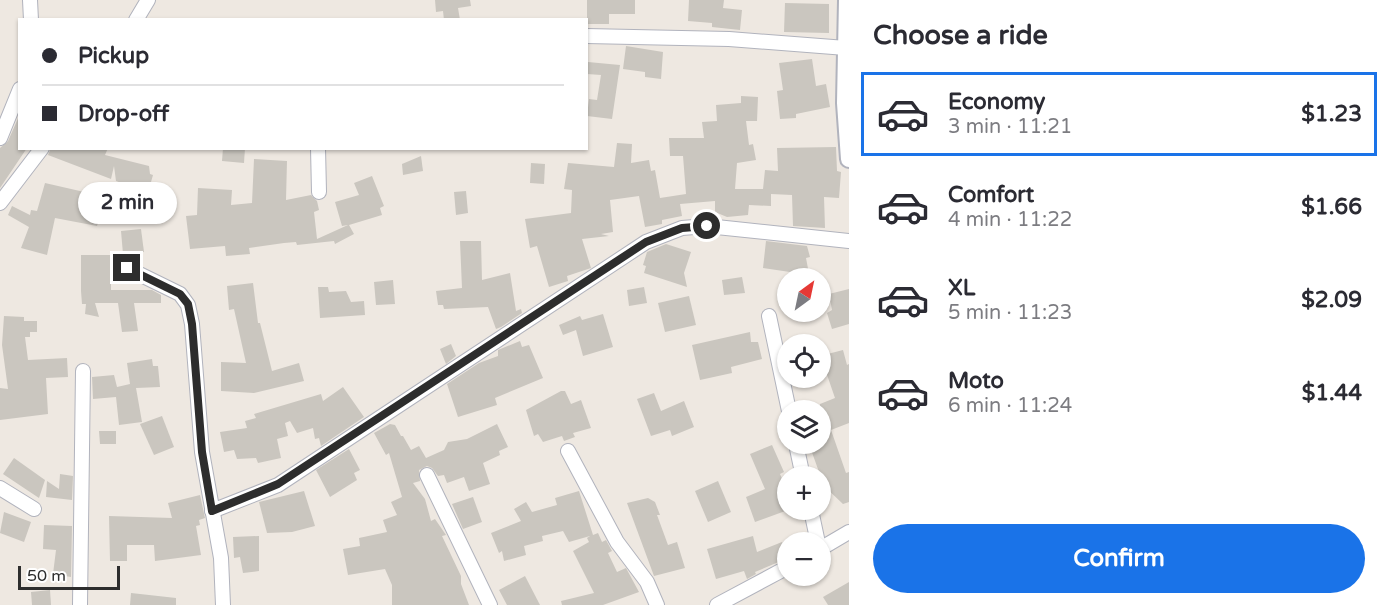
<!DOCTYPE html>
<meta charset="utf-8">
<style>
:root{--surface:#fff;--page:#f2f2f3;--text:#2b2b33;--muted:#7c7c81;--line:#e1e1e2;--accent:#1a73e8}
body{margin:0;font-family:"Varela Round",sans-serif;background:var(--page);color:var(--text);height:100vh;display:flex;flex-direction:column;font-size:22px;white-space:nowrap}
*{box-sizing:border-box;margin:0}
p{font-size:20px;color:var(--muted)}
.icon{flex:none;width:33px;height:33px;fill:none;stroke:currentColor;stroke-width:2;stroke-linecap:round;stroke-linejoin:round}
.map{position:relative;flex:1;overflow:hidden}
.sheet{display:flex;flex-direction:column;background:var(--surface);width:540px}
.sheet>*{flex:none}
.guide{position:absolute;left:18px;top:18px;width:570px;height:132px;border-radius:0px;box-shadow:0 2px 4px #0004;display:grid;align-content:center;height:132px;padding:0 24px;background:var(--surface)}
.needle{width:39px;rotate:33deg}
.buttons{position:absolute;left:777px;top:268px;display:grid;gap:12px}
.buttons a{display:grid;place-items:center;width:54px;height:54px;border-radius:50%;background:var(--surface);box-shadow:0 2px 4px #0004;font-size:30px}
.scale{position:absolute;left:18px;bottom:15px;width:102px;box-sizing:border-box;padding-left:6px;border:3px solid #2d2d2d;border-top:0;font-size:16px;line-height:21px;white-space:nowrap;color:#2d2d2d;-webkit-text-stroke:4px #fff;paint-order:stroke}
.end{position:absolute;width:27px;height:27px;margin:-14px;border:8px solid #2d2d2d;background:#fff;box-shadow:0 0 0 3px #fff}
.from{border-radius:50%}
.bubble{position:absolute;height:42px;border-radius:21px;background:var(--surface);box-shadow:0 2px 4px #0004;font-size:20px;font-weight:800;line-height:42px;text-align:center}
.guide b{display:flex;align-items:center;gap:21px;height:57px;font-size:22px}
.guide b+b{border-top:2px solid var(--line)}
.guide i{width:15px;height:15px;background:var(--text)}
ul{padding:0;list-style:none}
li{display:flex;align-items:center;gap:18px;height:84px;margin:0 12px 9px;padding:0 12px;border:3px solid transparent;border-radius:0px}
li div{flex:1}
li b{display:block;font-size:22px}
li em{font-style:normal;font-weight:800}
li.selected{border-color:var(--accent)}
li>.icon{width:54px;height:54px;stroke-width:1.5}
h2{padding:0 24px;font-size:27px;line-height:72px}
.button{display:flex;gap:12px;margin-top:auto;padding:12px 24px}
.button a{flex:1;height:69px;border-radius:36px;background:var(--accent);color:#fff;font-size:24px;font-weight:800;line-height:69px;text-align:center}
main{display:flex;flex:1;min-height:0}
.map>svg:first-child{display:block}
</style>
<main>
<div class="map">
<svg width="849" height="605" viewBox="0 0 849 605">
<rect width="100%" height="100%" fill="#eee8e1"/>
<g fill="#cac6bf">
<polygon points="435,0 470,0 471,6 458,8 460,20 444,20 443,11 436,12"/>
<polygon points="587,0 635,0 635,14 609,14 609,24 587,24"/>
<polygon points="689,0 724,0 723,8 742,10 740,30 712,27 712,23 688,21"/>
<polygon points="785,3 829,4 829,33 784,32"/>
<polygon points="626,46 663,52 661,79 645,77 645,72 623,69"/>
<polygon points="812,59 816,86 826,84 830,107 796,114 796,118 780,119 777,91 783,90 779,63"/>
<polygon points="588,62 620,65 612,119 587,116 589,99 597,100 601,75 587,74"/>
<polygon points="741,96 758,97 757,121 746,121 749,145 753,144 756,160 737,163 735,189 763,189 765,170 778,171 777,148 836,147 837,171 841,172 839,198 824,197 825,228 793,226 792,195 771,194 771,206 749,205 748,215 727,217 715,212 715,201 680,204 682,216 662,220 662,224 645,227 639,196 610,200 613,232 601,234 609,236 582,239 591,268 567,276 568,281 549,287 537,246 530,248 525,219 571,213 572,190 564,189 568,163 614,167 617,143 632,144 631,163 649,160 651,171 655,170 660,198 686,194 683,156 670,156 669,138 704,138 702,122 717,121 716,105 741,103"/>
<polygon points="20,114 20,148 27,148 0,188 0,148 8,141"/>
<polygon points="51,148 108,148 105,155 149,166 150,174 153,175 149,189 147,188 146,192 116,181 114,166 111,179 48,155"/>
<polygon points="223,148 245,148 244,163 222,161"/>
<polygon points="421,156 423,171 403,175 402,164"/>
<polygon points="254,159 287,161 286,200 311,195 317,201 319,210 314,212 317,239 348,225 342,226 335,202 359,195 354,183 372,176 384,206 380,208 382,215 349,225 354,234 335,244 334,241 297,245 296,242 284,243 249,248 250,254 226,256 225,246 190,249 186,216 197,215 198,188 232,190 231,205 252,203"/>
<polygon points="531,163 545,164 544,184 530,183"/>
<polygon points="45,183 106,197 97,226 55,218 47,255 21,248 29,227 8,215 12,206 30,215 31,210 37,211"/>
<polygon points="466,191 468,213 456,215 454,192"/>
<polygon points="141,229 144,252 123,254 121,231"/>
<polygon points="460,241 481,241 482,280 510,273 516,311 521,309 522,313 501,327 496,329 488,307 444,309 443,305 438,305 436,291 462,288"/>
<polygon points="766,241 807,246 810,257 806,258 810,279 791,279 790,272 763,268"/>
<polygon points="666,244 691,252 684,273 687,287 644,273 646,266 643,265 647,252"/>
<polygon points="81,255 111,255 111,290 152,290 161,295 161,303 134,303 138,331 122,332 118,303 95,303 99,317 85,314 86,304 82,304 81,291"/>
<polygon points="742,277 745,293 724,295 722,280"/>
<polygon points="393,280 395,304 376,305 374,282"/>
<polygon points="253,283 258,323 260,323 272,371 299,363 304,381 254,393 221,391 221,362 246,363 234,309 229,310 227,286"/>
<polygon points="318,287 328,287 329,292 346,291 351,302 364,301 365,315 320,318"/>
<polygon points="644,287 647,303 629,306 627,290"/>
<polygon points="849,289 849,324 832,329 827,313 832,310 829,294"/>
<polygon points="689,296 696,325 665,332 658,303"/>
<polygon points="603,314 613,347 583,356 576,330 563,335 559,325 580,316 582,320"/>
<polygon points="4,316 24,317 24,321 37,321 37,332 30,332 30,337 25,337 28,360 67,358 68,377 46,378 48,414 0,420 0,388 8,389 2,345"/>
<polygon points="750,332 751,342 758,342 762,359 731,367 732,373 700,380 692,345"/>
<polygon points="520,341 522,347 529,345 543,378 495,398 497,405 458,417 447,384 479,363 498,356 498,350"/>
<polygon points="451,344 456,356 446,364 440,349"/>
<polygon points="843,350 847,365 849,364 849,423 831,430 846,473 849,472 849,502 843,504 824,486 809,444 820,444 820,404 835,398 825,369 820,371 820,356"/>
<polygon points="152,359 153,366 158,366 160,387 136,388 142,422 119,425 116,397 93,399 92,377 114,375 117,387 130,384 127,363"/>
<polygon points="343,387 364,417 321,446 319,438 315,439 313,428 297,433 290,421 285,423 288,436 277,439 281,458 258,463 256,458 237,459 234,450 224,452 220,432 247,428 245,421 256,418 254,414 321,394 323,401"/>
<polygon points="561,391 565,391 571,404 581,400 591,428 573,433 575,437 564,441 562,436 543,442 538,434 534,436 526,410"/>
<polygon points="654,393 661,411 684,401 694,427 672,436 670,430 651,436 637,399"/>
<polygon points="162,416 174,447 154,455 140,424"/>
<polygon points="390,424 395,425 401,436 403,436 411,450 419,446 426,458 444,450 448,442 467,439 497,424 508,447 499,451 500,455 483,463 490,484 469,491 464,477 447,483 444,475 438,476 432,468 427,466 419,470 420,481 413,483 425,499 431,521 435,519 446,535 442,536 461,576 461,584 469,605 392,605 392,585 385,569 348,575 343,549 360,546 359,538 387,532 383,520 397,515 391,502 402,497 389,453 386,455 374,433"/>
<polygon points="99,431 116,431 116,444 100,444"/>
<polygon points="772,445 784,472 780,474 788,492 788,510 755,522 746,497 765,489 750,454"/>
<polygon points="349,449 360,470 354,473 357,480 330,497 316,470"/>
<polygon points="14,458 45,480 39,498 3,474"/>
<polygon points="60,474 73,476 72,500 46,497 47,481 59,489"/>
<polygon points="718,481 731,512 708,522 695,491"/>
<polygon points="304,491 315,526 292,532 267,533 259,502"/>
<polygon points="579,491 593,535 598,533 602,542 606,540 612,551 608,553 617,572 626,568 639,592 603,605 562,605 561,601 594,593 573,551 589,542 587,538 590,536 569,542 563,531 542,536 543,541 524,546 526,555 504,561 502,551 499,553 491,533 521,521 514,509 526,502 532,512 557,505 555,498"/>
<polygon points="200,495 205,518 199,520 200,525 196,526 201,555 155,561 154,545 127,545 127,561 110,561 109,516 172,518 168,503"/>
<polygon points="473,497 482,522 463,529 452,504"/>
<polygon points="648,498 655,502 660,515 657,515 668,545 677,542 685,568 654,576 627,503"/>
<polygon points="4,512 31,522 24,542 0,533"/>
<polygon points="44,525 72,526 71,577 53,574 56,550 43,549"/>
<polygon points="259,536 259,571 243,573 240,557 234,558 233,537"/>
<polygon points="753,536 757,552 782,542 788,558 755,572 756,574 747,579 744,571 716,579 707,549"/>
<polygon points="525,576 540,605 507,605 499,590"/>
<polygon points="849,582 849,605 828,605 823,597"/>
<polygon points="50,590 51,605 32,605 31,592"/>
<polygon points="131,593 176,598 176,605 130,605"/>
</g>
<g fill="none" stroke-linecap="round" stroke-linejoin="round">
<defs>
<g id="minor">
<polyline points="30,0 31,20"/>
<polyline points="136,20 148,0"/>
<polyline points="586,36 729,39 846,48"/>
<polyline points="0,138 20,89"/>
<polyline points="318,148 319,192"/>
<polyline points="0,203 42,148"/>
<polyline points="127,268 180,294 188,305 192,324 202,452 221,558 223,605"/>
<polyline points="769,316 789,411"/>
<polyline points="796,444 803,477"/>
<polyline points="568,451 617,542 647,582 657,605"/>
<polyline points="427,475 490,605"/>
<polyline points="0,488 34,509"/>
<polyline points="811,510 818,543"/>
<polyline points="212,511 278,485 646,242 682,228 707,226 849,241"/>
<polyline points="820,549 849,532"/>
<polyline points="80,605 83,371"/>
<polyline points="717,605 788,567"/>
</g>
<polyline id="tertiary" points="847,0 845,103 849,159"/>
</defs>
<use href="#minor" stroke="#b1b3bd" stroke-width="16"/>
<use href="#tertiary" stroke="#b1b3bd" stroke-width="20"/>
<use href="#minor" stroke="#fff" stroke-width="14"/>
<use href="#tertiary" stroke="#fff" stroke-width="16"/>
</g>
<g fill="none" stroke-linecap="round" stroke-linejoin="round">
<polyline stroke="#2d2d2d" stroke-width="8" points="127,268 180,294 188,304 192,324 202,452 212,511 278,484 646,242 682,228 707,226"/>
</g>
</svg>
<div class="buttons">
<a><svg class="needle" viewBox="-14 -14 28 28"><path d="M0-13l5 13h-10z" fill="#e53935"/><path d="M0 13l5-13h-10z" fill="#7c7c81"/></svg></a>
<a><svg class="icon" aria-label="locate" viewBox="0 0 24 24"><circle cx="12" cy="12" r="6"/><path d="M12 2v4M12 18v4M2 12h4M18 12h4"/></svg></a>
<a><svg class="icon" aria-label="layers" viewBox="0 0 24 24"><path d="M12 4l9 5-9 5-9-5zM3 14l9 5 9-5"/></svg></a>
<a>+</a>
<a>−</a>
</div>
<div class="scale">50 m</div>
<i class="end from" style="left:707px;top:226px"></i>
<i class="end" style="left:127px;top:268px"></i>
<div class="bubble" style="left:78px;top:182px;width:99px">2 min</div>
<div class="guide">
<b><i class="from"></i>Pickup</b>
<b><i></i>Drop-off</b>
</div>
</div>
<section class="sheet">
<h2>Choose a ride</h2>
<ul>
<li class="selected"><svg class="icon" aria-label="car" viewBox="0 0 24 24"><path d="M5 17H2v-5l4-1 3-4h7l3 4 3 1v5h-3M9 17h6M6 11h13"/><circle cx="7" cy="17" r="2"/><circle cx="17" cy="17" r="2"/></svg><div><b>Economy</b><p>3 min · 11:21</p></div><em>$1.23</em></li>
<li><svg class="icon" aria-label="car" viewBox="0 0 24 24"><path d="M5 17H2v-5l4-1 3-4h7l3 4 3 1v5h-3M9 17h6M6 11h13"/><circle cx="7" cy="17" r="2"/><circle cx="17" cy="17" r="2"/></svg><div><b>Comfort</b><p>4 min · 11:22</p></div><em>$1.66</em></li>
<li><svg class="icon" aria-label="car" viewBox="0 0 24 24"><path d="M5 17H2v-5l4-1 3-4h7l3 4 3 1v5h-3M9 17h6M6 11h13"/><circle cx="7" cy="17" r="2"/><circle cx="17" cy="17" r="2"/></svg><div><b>XL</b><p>5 min · 11:23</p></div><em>$2.09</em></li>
<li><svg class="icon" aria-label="car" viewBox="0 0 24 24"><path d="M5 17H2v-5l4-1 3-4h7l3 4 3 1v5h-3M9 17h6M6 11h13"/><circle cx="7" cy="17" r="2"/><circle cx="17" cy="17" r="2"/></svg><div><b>Moto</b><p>6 min · 11:24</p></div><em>$1.44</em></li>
</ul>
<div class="button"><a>Confirm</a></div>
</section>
</main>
